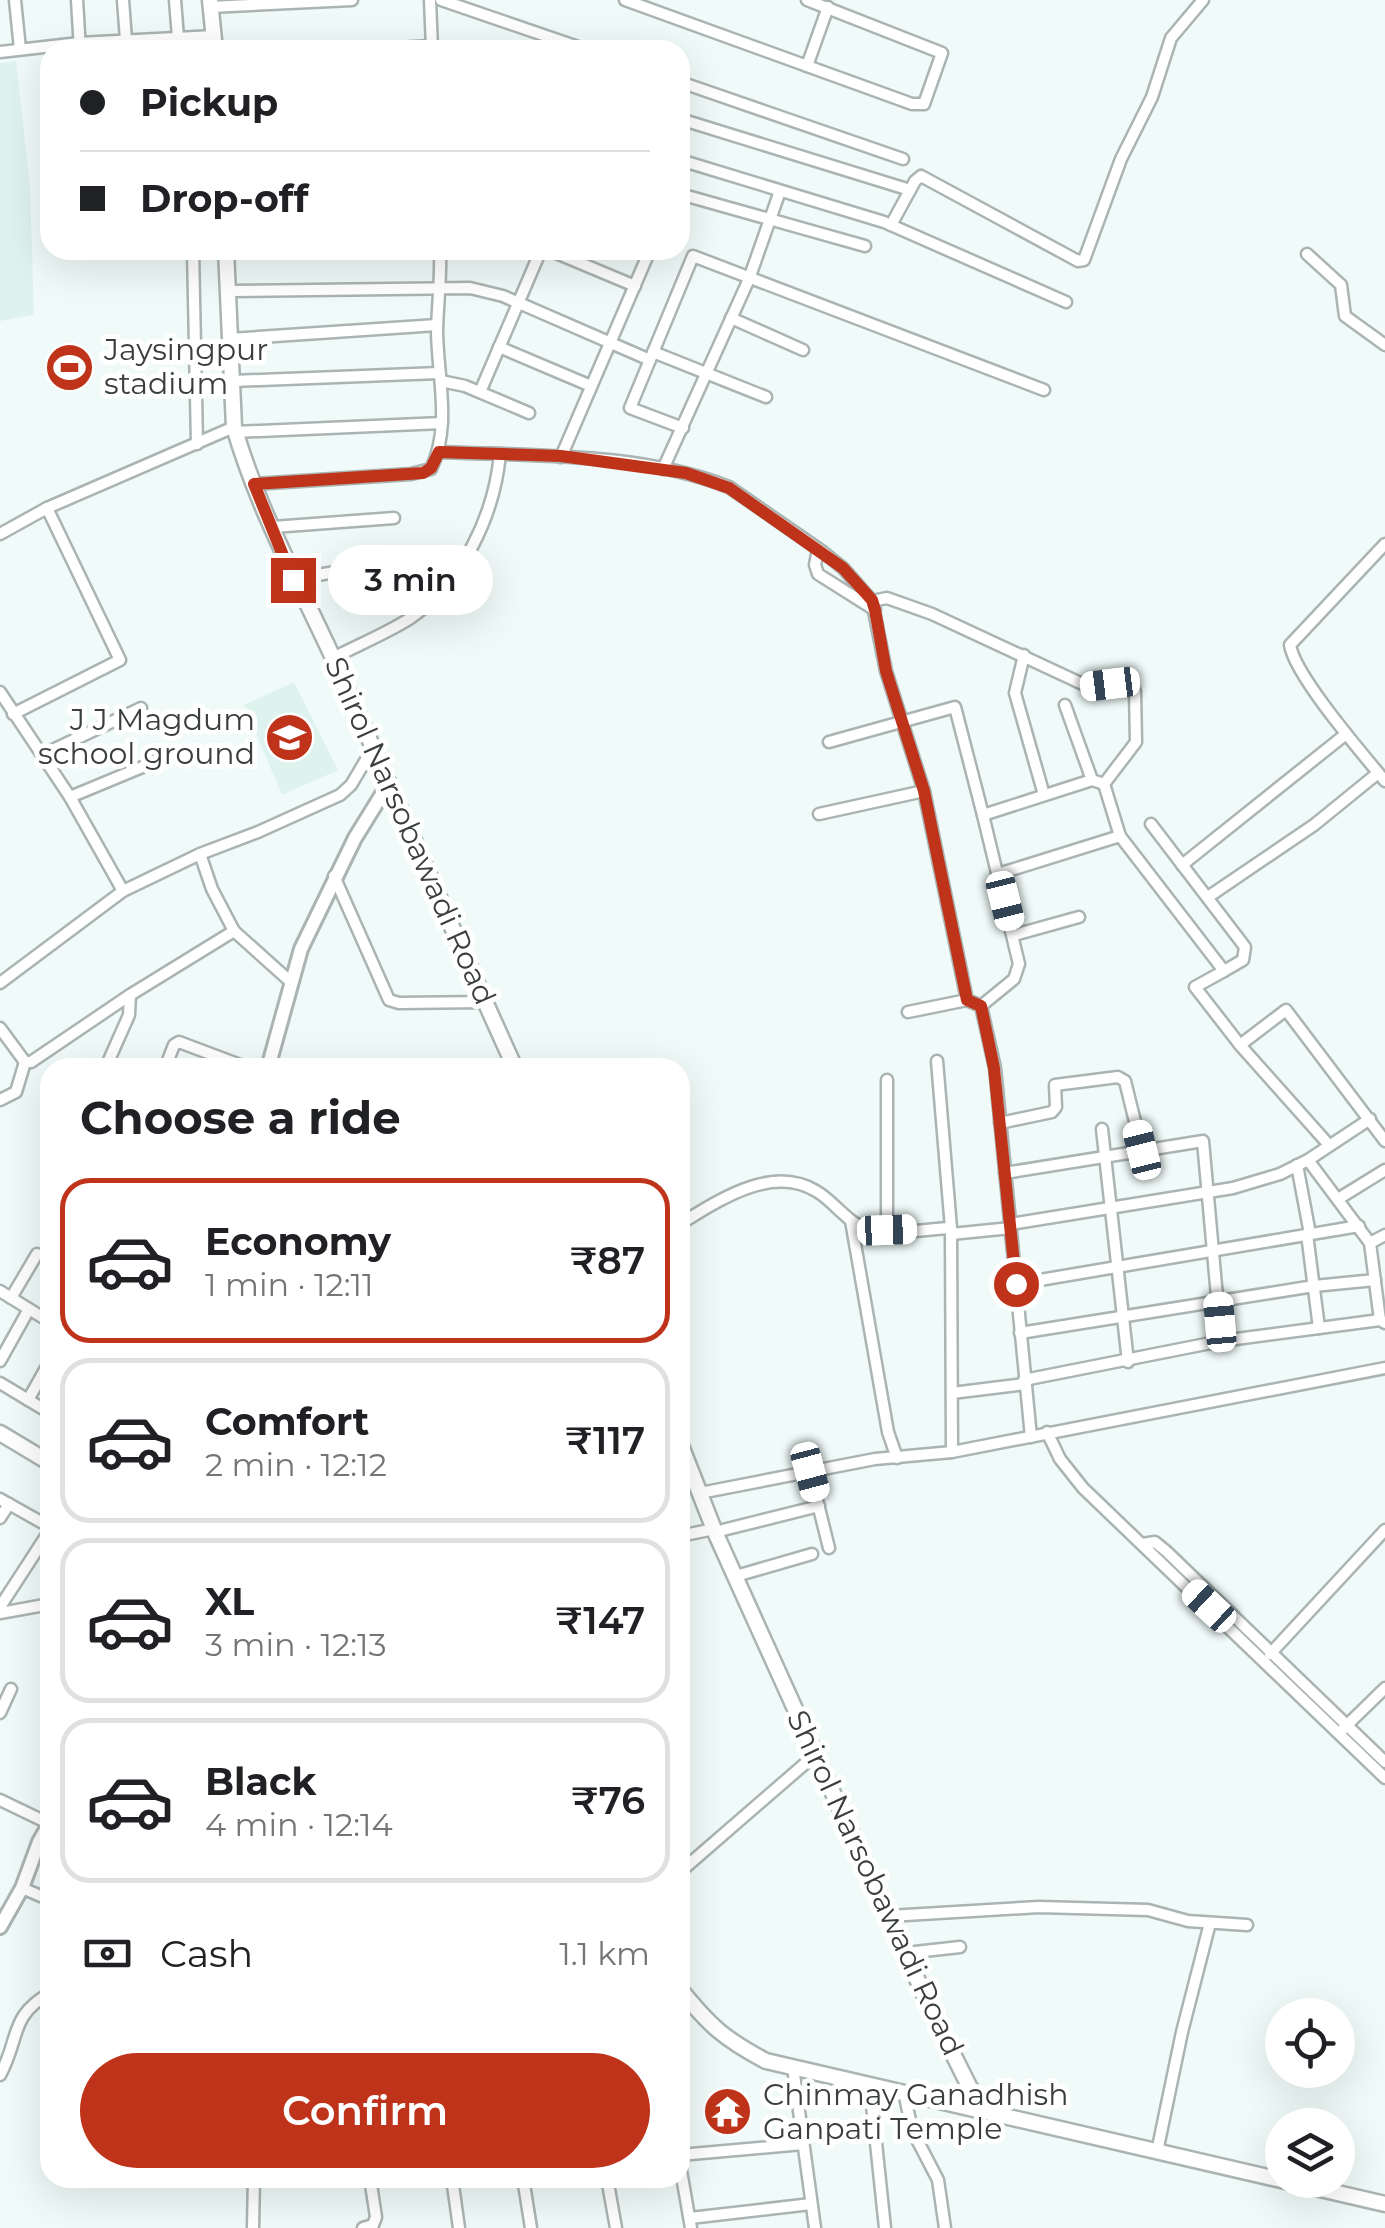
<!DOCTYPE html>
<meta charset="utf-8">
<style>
:root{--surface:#fff;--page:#f6f6f6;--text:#202124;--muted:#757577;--line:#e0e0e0;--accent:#be3319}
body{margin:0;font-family:Montserrat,sans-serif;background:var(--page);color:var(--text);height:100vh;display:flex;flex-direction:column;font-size:38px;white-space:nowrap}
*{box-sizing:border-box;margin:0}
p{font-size:32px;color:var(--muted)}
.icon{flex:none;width:55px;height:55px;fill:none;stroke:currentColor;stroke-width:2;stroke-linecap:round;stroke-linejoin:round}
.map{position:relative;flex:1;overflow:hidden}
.drawer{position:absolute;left:40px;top:1058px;width:650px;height:1130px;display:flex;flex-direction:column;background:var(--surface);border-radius:30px;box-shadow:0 10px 40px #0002}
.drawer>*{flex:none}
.top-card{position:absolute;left:40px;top:40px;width:650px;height:220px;border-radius:30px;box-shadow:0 10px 40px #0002;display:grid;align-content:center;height:220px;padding:0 40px;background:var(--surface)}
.tools{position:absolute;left:1265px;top:1998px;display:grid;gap:20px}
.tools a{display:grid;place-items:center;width:90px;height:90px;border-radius:50%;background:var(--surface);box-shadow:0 10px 40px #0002;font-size:50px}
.end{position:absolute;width:45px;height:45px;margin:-22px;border:12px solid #be3319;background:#fff;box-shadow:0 0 0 5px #fff}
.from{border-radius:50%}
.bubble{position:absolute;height:70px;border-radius:35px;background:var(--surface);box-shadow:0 10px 40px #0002;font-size:32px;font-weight:600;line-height:70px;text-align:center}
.car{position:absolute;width:30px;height:60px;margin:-30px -15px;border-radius:12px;box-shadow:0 0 8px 2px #0007;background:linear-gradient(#fff 24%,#345 0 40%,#fff 0 76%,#345 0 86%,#fff 0)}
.top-card b{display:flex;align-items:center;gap:35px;height:95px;font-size:38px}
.top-card b+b{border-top:2px solid var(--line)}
.top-card i{width:25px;height:25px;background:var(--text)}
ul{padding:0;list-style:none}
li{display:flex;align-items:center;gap:30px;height:165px;margin:0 20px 15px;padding:0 20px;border:5px solid var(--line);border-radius:30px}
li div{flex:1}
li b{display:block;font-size:38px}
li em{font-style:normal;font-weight:600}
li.on{border-color:var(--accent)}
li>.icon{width:90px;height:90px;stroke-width:1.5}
h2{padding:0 40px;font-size:45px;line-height:120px}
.pay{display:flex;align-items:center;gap:25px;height:110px;padding:0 40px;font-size:38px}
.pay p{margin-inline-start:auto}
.action{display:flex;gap:20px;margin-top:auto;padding:20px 40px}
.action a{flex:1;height:115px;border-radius:60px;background:var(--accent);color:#fff;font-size:40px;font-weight:600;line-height:115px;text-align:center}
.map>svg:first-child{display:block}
</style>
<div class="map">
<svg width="1385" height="2228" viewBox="0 0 1385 2228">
<rect width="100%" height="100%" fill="#f0fbf9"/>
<g fill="#def2ee">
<polygon points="16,61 30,186 34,315 0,321 0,63"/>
<polygon points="294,682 338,770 282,795 244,705"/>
</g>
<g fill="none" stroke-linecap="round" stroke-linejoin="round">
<defs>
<g id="minor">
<polyline points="15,0 20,49"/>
<polyline points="77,0 80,50"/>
<polyline points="123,0 126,40"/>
<polyline points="175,0 179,50"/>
<polyline points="430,0 432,49"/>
<polyline points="441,0 587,50"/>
<polyline points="625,0 912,104 924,104 942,53 807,0"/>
<polyline points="210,7 352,0"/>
<polyline points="360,50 432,46"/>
<polyline points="0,52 79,43 215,36"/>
<polyline points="807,66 828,7"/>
<polyline points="680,82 903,159"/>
<polyline points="680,119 910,190"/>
<polyline points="680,160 884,222 1066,302"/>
<polyline points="680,194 865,246"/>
<polyline points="891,225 915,181 921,176 1078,261 1084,260 1121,159 1152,97 1171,38 1203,0"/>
<polyline points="193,250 197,444"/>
<polyline points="549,250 635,286"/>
<polyline points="1307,254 1341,285 1345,316 1385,345"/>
<polyline points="227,291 470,288 503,296 650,360"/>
<polyline points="731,318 803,350"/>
<polyline points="230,339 437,325"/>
<polyline points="499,347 591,386"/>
<polyline points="653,352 766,397"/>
<polyline points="233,381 439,373"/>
<polyline points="441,381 465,386 529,413"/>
<polyline points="480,392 541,250"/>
<polyline points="683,428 630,408 693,256 1044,390"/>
<polyline points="235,432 442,423"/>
<path d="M439 452C534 456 639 452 729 487L823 552 843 568 872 601 886 671 924 791 967 1000 981 1006 995 1068 1031 1437"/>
<polyline points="561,457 650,250"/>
<polyline points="663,469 749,279 780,191"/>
<path d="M254 484 411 474 431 469C452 425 437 375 437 329 438 302 441 277 440 250"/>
<polyline points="273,527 394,518"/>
<polyline points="0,534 47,508 234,427"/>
<path d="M1385 544 1290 645C1295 676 1362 753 1385 781"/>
<polyline points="818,549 815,565 818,574 875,610"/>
<polyline points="293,579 372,566"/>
<polyline points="1024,655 1015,693 1044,795"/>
<path d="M333 658C358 645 385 634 409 619 462 583 494 517 500 454"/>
<polyline points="0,692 70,797 123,891"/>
<polyline points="1065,705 1092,780"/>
<polyline points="13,714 120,660 47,508"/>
<polyline points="829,742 955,707 983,815 1092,780 1104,784 1136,742 1135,692 1132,681 1089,687 932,614 887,598 872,601"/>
<polyline points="42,755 141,708"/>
<polyline points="1104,784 1120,836 1224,971 1195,987 1240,1045 1329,1145"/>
<polyline points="70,797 164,758"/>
<polyline points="819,814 924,791"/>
<polyline points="1151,824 1245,947 1243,960 1224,971"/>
<polyline points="200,854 212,889 234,931 292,983"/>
<polyline points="1182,865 1346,734"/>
<polyline points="998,874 1120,836"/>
<polyline points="334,876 389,1000 399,1003 485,1002"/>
<polyline points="1208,897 1314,825 1378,773"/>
<polyline points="1014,935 1079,917"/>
<polyline points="0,983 123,891 200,854 258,832 340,795 351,785 373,748"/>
<polyline points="981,1006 1014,979 1019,964 983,815"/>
<polyline points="908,1012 967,1000"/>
<polyline points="0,1028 25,1062 31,1062 130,995 234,931"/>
<polyline points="1240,1045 1286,1010 1385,1141"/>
<polyline points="937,1061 951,1228 952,1452"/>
<polyline points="110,1068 109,1060 129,1015 130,995"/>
<polyline points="165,1068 174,1045 179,1042 248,1068"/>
<polyline points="887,1080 887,1230"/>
<polyline points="0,1100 16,1092 25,1062"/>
<polyline points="1000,1123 1052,1112 1056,1107 1055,1085 1118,1077 1125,1081 1142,1150"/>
<polyline points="1102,1129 1128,1362"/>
<polyline points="1308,1160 1370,1243 1380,1320"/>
<polyline points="1297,1165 1310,1234"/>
<polyline points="1005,1173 1203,1141 1221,1341"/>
<polyline points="1338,1199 1385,1170"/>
<polyline points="851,1221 888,1432 897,1458"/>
<path d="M680 1224C718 1201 771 1164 816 1191 832 1200 844 1218 858 1225 883 1238 924 1229 951 1228"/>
<polyline points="1011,1224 1233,1188 1280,1174 1308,1160 1370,1119"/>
<polyline points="951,1234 1011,1228"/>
<polyline points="1307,1234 1319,1328"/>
<polyline points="1370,1243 1385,1235"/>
<polyline points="1016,1284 1359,1226"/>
<polyline points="0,1291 50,1322"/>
<polyline points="11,1298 37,1254"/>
<polyline points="1020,1333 1314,1286 1375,1280"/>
<polyline points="0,1361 29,1309"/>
<polyline points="1024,1380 1221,1341 1380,1320 1385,1323"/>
<polyline points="0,1383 50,1413"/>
<polyline points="952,1393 1025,1384"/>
<polyline points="28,1400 50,1361"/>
<polyline points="1047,1432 1060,1459 1083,1488 1385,1778"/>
<polyline points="810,1472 829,1548"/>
<polyline points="700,1493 875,1459 952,1452 1385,1368"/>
<polyline points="0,1499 50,1527"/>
<polyline points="0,1518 9,1504"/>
<polyline points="715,1532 819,1506"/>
<polyline points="680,1536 714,1529"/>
<polyline points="1142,1544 1155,1542 1166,1551 1385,1762"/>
<polyline points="736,1576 812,1554"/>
<polyline points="0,1607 50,1530"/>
<polyline points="0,1613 50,1604"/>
<polyline points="1270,1654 1385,1530"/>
<polyline points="0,1713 11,1689"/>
<polyline points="1343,1729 1385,1688"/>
<polyline points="0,1800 50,1824"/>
<polyline points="680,1872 815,1755"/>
<polyline points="22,1888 50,1900"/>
<polyline points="889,1916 1039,1907 1148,1910 1188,1921 1247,1925"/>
<polyline points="906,1953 960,1947"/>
<polyline points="793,2067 815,2228"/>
<path d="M0 2075C20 2039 9 2016 50 1993"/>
<polyline points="870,2086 885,2228"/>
<polyline points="904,2092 912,2130 938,2180 945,2228"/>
<polyline points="1157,2152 1182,2032 1210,1923"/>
<polyline points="680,2155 803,2144"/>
<polyline points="680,2165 691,2228"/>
<polyline points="452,2178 459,2228"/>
<polyline points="523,2178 531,2228"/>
<polyline points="607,2178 616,2228"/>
<polyline points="690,2218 811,2204"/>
<polyline points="253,2228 254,2178"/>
<polyline points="363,2228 373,2225 376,2217 370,2178"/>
</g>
<g id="tertiary">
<polyline points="268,1068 301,949 355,838 389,783"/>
<polyline points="0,1927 22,1888 39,1842 50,1823"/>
</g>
<g id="secondary">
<polyline points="210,0 215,50"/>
<path d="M226 250 234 427C259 513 303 591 339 671 398 803 455 936 515 1068"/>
<polyline points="0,1433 50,1463"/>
<polyline points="680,1443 715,1532 932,2012 970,2088 991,2111"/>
<path d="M680 1989C709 2025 724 2039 766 2061L1385 2204"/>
</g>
</defs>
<use href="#minor" stroke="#aab4b2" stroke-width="15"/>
<use href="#tertiary" stroke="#aab4b2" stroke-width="18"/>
<use href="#secondary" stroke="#aab4b2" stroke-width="19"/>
<use href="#minor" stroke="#fff" stroke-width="10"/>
<use href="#tertiary" stroke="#fff" stroke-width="12"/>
<use href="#secondary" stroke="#fff" stroke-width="14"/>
</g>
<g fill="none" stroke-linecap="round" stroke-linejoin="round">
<polyline stroke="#be3319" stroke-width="12" points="293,580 254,484 423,473 431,468 439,452 561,456 686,473 729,488 843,568 872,600 875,610 886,671 924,791 967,1000 981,1006 994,1068 1016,1284"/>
</g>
<defs>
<symbol id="stadium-disc" viewBox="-11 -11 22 22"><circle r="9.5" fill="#be3319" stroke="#fff"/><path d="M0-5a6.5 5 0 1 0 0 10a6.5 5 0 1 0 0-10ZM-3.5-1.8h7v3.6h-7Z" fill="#fff"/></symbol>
<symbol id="school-disc" viewBox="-11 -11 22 22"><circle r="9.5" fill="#be3319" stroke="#fff"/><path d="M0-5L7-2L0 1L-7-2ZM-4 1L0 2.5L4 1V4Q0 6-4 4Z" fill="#fff"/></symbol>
<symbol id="temple-disc" viewBox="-11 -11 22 22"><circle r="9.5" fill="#be3319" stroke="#fff"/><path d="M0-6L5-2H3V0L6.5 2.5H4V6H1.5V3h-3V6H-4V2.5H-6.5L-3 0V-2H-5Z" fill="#fff"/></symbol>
</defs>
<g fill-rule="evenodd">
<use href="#stadium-disc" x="42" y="340" width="55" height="55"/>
<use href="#school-disc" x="262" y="710" width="55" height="55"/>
<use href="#temple-disc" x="700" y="2084" width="55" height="55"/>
</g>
<g text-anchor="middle" stroke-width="10" stroke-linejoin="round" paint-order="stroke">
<g font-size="30" fill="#3a3e3d" stroke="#fff" text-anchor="start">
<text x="104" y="360">Jaysingpur<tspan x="104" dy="34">stadium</tspan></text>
<text x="255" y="730" text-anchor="end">J J Magdum<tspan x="255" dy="34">school ground</tspan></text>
<text x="763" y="2105">Chinmay Ganadhish<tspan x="763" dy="34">Ganpati Temple</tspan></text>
</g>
<g font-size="30" fill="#3a3e3d" stroke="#fff">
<text transform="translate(410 831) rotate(66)" y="10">Shirol Narsobawadi Road</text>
<text transform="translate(875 1883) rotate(65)" y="10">Shirol Narsobawadi Road</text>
</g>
</g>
</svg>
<div class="tools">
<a><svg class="icon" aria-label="locate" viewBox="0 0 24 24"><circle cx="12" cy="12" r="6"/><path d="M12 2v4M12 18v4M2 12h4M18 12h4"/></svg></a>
<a><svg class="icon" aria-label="layers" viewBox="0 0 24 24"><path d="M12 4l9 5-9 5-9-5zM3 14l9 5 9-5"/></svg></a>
</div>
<i class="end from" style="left:1016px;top:1284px"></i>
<i class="end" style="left:293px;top:580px"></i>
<div class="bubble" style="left:328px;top:545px;width:165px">3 min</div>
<i class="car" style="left:1110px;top:684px;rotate:263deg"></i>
<i class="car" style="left:1005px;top:901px;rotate:166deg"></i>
<i class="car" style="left:1142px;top:1150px;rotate:346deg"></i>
<i class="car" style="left:887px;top:1230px;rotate:88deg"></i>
<i class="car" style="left:1220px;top:1322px;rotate:355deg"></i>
<i class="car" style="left:810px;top:1472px;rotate:165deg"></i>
<i class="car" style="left:1209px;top:1606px;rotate:313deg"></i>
<div class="top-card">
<b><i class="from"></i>Pickup</b>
<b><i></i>Drop-off</b>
</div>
<section class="drawer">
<h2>Choose a ride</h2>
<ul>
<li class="on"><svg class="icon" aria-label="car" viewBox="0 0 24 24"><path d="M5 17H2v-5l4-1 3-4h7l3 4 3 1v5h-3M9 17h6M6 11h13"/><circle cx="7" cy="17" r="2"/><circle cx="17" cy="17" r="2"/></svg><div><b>Economy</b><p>1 min · 12:11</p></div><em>₹87</em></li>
<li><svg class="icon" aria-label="car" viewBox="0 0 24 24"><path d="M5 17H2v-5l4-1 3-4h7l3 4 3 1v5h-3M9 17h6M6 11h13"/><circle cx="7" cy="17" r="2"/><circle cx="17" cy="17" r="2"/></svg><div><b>Comfort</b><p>2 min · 12:12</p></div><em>₹117</em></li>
<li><svg class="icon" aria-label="car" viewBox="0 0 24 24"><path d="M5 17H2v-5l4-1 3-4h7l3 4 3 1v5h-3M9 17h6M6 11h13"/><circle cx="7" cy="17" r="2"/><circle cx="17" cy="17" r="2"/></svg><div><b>XL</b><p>3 min · 12:13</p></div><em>₹147</em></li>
<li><svg class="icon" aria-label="car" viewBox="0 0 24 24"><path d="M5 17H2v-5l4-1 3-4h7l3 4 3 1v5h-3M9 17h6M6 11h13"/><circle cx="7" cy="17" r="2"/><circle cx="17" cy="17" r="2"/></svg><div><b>Black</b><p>4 min · 12:14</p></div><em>₹76</em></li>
</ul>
<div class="pay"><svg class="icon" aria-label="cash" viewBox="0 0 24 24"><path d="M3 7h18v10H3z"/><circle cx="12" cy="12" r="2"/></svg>Cash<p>1.1 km</p></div>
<div class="action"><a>Confirm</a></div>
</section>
</div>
